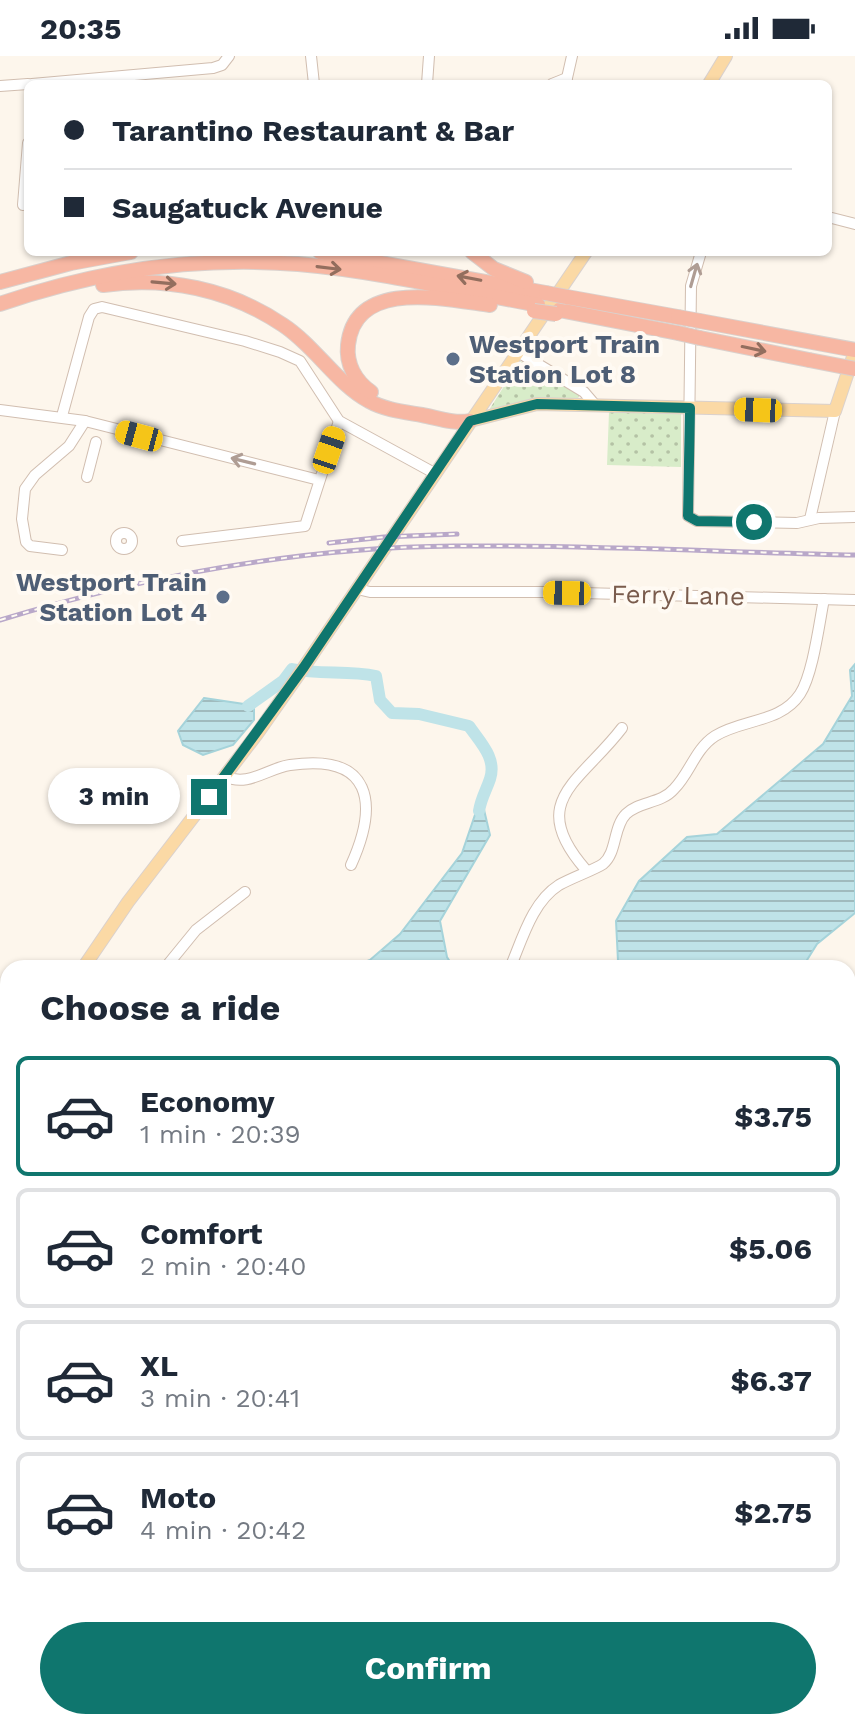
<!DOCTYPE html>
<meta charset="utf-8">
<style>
:root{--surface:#fff;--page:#f2f2f3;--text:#1f2937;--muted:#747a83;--line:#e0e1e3;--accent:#0f766e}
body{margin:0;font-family:"Work Sans",sans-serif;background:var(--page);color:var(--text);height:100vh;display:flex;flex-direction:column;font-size:30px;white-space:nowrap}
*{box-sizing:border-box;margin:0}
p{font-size:26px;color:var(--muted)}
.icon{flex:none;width:44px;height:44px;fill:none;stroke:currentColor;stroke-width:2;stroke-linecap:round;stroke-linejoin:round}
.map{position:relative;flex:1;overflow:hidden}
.side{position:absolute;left:0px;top:904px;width:856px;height:770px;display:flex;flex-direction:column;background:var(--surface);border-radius:24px 24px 0 0;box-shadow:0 2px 6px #0004}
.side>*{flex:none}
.top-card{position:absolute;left:24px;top:24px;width:808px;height:176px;border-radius:12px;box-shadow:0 2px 6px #0004;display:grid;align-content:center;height:176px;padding:0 40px;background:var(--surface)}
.end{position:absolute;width:36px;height:36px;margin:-18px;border:10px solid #0f766e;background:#fff;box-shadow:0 0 0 4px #fff}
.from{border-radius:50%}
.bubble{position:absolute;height:56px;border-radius:28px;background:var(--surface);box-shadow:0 2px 6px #0004;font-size:26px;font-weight:700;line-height:56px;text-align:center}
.car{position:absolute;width:24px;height:48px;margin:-24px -12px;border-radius:10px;box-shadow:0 0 6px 2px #0007;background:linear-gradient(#f5c518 24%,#345 0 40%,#f5c518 0 76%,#345 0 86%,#f5c518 0)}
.top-card b{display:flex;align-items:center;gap:28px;height:76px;font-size:30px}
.top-card b+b{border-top:2px solid var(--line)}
.top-card i{width:20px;height:20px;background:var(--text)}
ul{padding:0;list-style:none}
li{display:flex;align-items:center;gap:24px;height:120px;margin:0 16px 12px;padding:0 24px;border:4px solid var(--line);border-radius:12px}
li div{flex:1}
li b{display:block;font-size:30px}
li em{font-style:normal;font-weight:700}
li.active{border-color:var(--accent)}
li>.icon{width:72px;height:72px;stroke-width:1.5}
h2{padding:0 40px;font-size:36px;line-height:96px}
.primary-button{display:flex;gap:16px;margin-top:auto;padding:16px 40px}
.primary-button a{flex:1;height:92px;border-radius:48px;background:var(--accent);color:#fff;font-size:32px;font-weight:700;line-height:92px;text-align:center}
.status{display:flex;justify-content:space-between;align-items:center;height:56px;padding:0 40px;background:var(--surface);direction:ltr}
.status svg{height:22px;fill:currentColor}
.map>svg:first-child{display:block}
</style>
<div class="status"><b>20:35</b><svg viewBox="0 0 49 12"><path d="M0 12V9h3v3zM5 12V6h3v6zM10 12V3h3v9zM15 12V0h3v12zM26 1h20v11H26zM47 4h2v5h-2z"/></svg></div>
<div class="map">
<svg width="855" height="1673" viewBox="0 0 855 1673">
<defs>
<pattern id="park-dots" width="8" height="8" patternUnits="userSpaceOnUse" patternTransform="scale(2)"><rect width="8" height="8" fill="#d8ecc9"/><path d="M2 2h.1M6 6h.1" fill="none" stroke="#b4c2a5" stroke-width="1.8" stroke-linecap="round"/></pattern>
<pattern id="water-rules" width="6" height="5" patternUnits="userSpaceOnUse" patternTransform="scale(2)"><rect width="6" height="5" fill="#bfe3e8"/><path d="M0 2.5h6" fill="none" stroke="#a0bbbe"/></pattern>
</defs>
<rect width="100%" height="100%" fill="#fdf6ec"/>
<g fill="url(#park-dots)">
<polygon points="520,305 579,339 578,343 538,343 489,354"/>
<polygon points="609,356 681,358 681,411 607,409"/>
<polygon points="855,1390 855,1673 657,1673 656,1666 848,1666 848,1393"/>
</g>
<g fill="url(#water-rules)" stroke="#a5d3da" stroke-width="2">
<polygon points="855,608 855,857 817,888 802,912 614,912 618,905 616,865 639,825 687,781 717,778 823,688 852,640 850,614"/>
<polygon points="204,642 244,648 254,652 254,664 233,689 203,699 183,689 178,675"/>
<polygon points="481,741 490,779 440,865 447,901 454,912 349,912 370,904 400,878 462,797"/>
<polygon points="8,1267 8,1666 656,1666 657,1673 0,1673 0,1268"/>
</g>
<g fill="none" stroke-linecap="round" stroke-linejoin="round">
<path stroke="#bfe3e8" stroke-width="12" d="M248 650 283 625 292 613C320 619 348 614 376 620L380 644 392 657 419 658 469 670C480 686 497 702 490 723 486 735 481 742 479 755"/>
<defs>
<g id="minor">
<polyline points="311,0 314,28"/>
<polyline points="567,22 572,0"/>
<polyline points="32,28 213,12 222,9 229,0"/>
<polyline points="427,28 429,0"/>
<polyline points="552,28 567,22"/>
<polyline points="0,30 28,28"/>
<polyline points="23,149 28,87"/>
<polyline points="828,161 855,168"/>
<polyline points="701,196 691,230 688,460 697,465 797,467 819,462 855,461"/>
<polyline points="518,296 584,336 596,350"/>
<polyline points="0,354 85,365 319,424"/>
<polyline points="62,360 89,261 94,253 102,251 245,285 280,296 300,305 339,365 436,418"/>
<polyline points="87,421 96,386"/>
<polyline points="810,463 835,355"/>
<circle cx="124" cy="485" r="8"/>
<polyline points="182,485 305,470 339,365"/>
<polyline points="62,494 30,490 26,486 22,463 25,433 35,419 69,390 85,365"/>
<polyline points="357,533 370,536 544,536 855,544"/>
<path d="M225 720C247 732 268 712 290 709 372 697 379 747 351 809"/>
<path d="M586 814C525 745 581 726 622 672"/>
<polyline points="165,912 196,874 245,836"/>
<path d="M510 912C522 884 532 846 559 829 571 822 594 814 603 808 617 797 613 771 626 758 639 745 661 748 674 733 690 717 695 693 715 680 742 663 781 667 800 638 813 618 819 568 824 543"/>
<polyline points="848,1071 855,1076"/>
<polyline points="848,1297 855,1272"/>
<polyline points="848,1390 855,1387"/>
<polyline points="848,1616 855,1622"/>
<polyline points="848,1673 855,1659"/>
</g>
<g id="major">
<polyline points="709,28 726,0"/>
<polyline points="470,365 537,348 835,355 855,295"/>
<polyline points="83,912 128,846 257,678 304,611 586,196"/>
<polyline points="0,1008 8,999"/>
</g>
<g id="highway">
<polyline points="320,196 546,237"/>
<polyline points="472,196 494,213 526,226"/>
<polyline points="0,226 71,207 131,196"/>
<path d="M103 229C166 220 230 233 283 269 315 290 337 328 369 345 385 354 405 356 422 359 438 362 454 368 470 365"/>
<polyline points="567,241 678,261"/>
<path d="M0 248C96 215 197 200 298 208 379 215 458 234 538 249"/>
<polyline points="559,254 678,277"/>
<polyline points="700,265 855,294"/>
<polyline points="700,282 809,304"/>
<path d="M371 336C355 325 346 308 348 289 355 222 445 243 490 249"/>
</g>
</defs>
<use href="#minor" stroke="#d1beb0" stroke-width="12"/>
<use href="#major" stroke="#dad1cd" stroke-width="14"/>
<use href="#highway" stroke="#dad1cd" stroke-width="16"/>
<use href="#minor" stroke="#fff" stroke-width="10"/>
<use href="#major" stroke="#fbd9a5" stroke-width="12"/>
<use href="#highway" stroke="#f7b7a3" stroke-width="14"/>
<defs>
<g id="rail">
<polyline points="329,487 384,481 457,478"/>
<path d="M0 564C145 520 303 491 454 490 588 489 722 496 855 499"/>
</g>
</defs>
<use href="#rail" stroke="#b9a8c9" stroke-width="5"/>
<use href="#rail" stroke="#fffaf3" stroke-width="2" stroke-dasharray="6" stroke-linecap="butt"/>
<defs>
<g id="highway-bridge">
<polyline points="546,237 567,241"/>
<polyline points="534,255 556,258"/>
<polyline points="678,261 700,265"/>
<polyline points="678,277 700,282"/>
<polyline points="809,304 855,313"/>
</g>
</defs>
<use href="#highway-bridge" stroke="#dad1cd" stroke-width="16" stroke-linecap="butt"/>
<use href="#highway-bridge" stroke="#f7b7a3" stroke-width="14"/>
</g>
<defs><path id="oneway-shaft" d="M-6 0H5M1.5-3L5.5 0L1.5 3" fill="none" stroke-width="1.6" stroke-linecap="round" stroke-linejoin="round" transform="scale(2)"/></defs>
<g stroke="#936e5e">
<use href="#oneway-shaft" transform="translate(329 212) rotate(7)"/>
<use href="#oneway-shaft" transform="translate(469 222) rotate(-169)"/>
<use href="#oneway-shaft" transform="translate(164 227) rotate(5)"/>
<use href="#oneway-shaft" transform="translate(754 293) rotate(12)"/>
</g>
<g stroke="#af9d94">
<use href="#oneway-shaft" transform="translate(694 219) rotate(-74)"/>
<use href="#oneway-shaft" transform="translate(243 405) rotate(-166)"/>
</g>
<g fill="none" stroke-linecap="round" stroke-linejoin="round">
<polyline stroke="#0f766e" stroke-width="10" points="209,741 304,611 470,365 537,348 690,352 688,460 697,465 754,466"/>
</g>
<g fill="#5c6f8a" stroke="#fffaf3" stroke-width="3">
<circle cx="453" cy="303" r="8"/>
<circle cx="223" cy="541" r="8"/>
</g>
<g text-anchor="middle" stroke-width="8" stroke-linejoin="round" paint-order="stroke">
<g font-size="26" font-weight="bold" fill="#4e5e75" stroke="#fffaf3" text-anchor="start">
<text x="469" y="297">Westport Train<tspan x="469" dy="30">Station Lot 8</tspan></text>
<text x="207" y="535" text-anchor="end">Westport Train<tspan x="207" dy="30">Station Lot 4</tspan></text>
</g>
<g font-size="26" fill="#7a5c4d" stroke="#fffaf3">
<text transform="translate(678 539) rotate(1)" y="9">Ferry Lane</text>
</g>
</g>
</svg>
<i class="end from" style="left:754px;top:466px"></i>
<i class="end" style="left:209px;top:741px"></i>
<div class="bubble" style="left:48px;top:712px;width:132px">3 min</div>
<i class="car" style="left:758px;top:354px;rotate:272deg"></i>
<i class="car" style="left:139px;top:380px;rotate:285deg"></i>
<i class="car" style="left:329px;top:394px;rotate:19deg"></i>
<i class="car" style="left:567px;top:537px;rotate:271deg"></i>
<div class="top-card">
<b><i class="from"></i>Tarantino Restaurant &amp; Bar</b>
<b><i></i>Saugatuck Avenue</b>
</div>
<section class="side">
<h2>Choose a ride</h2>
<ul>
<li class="active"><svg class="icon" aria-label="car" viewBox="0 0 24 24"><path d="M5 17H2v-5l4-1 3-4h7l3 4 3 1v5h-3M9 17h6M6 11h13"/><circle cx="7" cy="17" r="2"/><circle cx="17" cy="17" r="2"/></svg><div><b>Economy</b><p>1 min · 20:39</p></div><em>$3.75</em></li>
<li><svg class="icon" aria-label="car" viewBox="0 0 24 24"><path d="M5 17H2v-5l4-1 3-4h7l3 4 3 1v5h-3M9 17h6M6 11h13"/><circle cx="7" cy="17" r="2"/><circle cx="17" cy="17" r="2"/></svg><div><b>Comfort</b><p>2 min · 20:40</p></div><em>$5.06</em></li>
<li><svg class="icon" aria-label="car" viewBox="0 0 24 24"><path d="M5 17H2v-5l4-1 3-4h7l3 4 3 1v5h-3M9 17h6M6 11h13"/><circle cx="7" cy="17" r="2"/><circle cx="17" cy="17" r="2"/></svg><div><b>XL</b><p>3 min · 20:41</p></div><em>$6.37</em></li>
<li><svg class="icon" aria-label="car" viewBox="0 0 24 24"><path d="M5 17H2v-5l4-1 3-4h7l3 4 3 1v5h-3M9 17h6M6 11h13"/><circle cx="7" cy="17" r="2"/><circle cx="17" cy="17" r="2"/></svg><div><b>Moto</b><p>4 min · 20:42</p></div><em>$2.75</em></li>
</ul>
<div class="primary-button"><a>Confirm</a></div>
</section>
</div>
